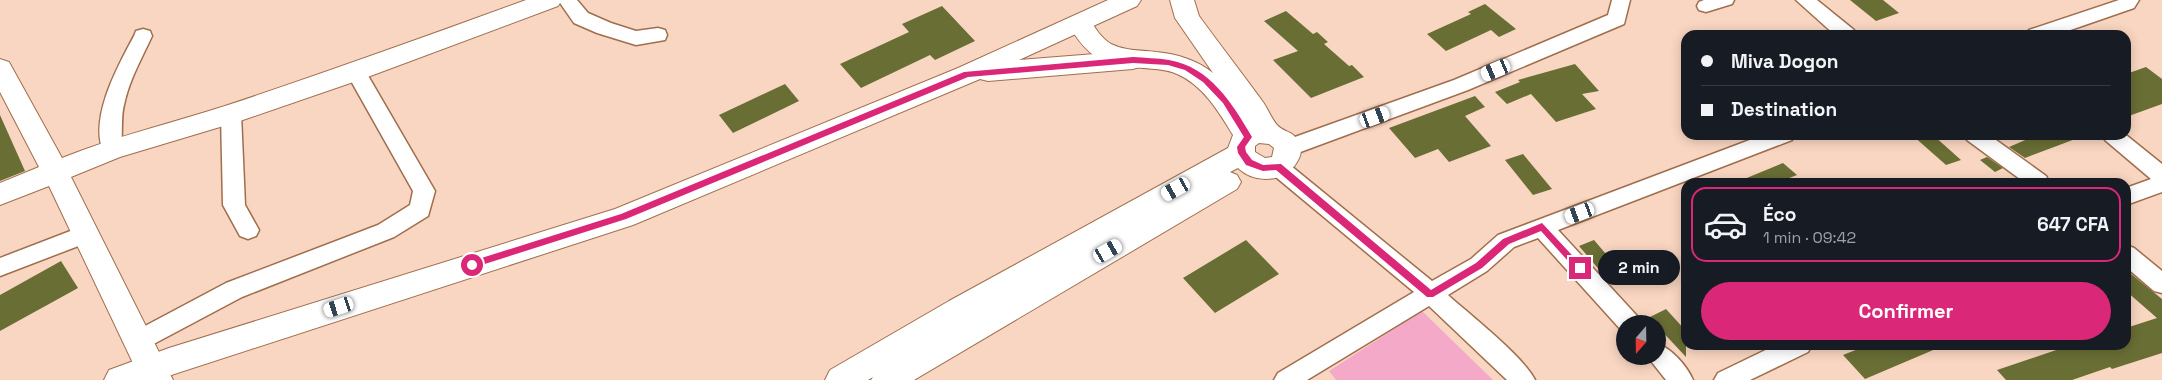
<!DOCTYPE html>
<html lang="fr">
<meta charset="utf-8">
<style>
:root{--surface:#171b24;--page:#242831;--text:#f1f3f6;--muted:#9ea1a6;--line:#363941;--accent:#db2777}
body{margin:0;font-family:"Space Grotesk",sans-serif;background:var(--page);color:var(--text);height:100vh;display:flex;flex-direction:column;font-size:19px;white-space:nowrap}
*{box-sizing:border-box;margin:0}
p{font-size:16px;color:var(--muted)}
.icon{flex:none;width:28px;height:28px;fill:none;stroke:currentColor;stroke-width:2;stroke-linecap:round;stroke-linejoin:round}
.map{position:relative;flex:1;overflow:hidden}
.details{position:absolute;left:1681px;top:178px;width:450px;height:172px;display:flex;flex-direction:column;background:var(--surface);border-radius:15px;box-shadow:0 2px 12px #0003}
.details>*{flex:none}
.guide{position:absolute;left:1681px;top:30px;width:450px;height:110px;border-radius:15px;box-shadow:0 2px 12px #0003;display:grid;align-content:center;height:110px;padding:0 20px;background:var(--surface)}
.needle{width:32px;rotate:200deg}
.controls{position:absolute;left:1616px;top:315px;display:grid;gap:10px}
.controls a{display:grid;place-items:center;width:50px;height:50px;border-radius:50%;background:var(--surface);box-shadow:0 2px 12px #0003;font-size:25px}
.end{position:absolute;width:22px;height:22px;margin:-11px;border:6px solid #db2777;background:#fff;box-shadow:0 0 0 2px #fff}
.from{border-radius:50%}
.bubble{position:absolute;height:35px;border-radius:18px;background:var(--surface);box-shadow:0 2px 12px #0003;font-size:16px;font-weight:600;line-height:35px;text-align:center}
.car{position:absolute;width:15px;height:30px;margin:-15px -8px;border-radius:6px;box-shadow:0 0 4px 1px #0007;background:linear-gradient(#fff 24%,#345 0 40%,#fff 0 76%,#345 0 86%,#fff 0)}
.guide b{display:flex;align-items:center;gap:18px;height:48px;font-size:19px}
.guide b+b{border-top:1px solid var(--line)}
.guide i{width:12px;height:12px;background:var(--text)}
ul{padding:9px 0 0;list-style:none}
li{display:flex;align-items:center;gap:15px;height:75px;margin:0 10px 8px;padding:0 10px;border:2px solid transparent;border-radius:15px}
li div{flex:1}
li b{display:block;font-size:19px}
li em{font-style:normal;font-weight:600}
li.active{border-color:var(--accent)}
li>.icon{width:45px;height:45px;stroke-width:1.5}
.cta{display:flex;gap:10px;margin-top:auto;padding:10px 20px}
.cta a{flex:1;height:58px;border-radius:30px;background:var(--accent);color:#fff;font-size:20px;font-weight:600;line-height:58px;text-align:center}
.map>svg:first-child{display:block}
</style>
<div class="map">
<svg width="2162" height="380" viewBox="0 0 2162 380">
<rect width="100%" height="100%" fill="#f9d6c1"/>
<polygon fill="#f5a9c8" points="1422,311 1493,380 1336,380 1329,371"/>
<g fill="#696e35">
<polygon points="1850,0 1883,0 1899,13 1876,21"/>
<polygon points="1485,4 1516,29 1499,37 1491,30 1446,51 1427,34 1471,14 1468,12"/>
<polygon points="942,6 975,41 935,60 930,55 861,88 840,64 909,32 902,24"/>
<polygon points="1286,11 1313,34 1317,32 1328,42 1324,44 1349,66 1352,65 1364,77 1311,98 1273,60 1298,51 1264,21"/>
<polygon points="1575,64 1599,91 1582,94 1596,109 1556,122 1531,94 1507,104 1495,92 1520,82 1518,80"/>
<polygon points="2146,67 2162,79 2162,104 2126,117 2126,74"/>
<polygon points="785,84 799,101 733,133 719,115"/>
<polygon points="1475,96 1485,107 1465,116 1491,146 1449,162 1438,149 1415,158 1389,128"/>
<polygon points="0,115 25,171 0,181"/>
<polygon points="1912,135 1933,135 1961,160 1946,165"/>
<polygon points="2037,135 2086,135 2025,158 2009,147"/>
<polygon points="1523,154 1552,189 1533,195 1505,160"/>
<polygon points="1987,157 2003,168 1995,172 1980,160"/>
<polygon points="1783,163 1797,175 1779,182 1737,182"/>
<polygon points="1246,240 1279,274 1215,313 1183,278"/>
<polygon points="1594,240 1623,274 1608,280 1579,246"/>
<polygon points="61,261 78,288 0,331 0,295"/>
<polygon points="2126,270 2162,299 2162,353 2112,369 2110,367 2072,380 2006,380 1997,370 2071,345 2126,345 2126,328 2157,318 2126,291"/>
<polygon points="1666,309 1686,331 1686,357 1658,327 1658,324 1654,324 1648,318"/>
<polygon points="1868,345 1945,345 1865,379 1843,355"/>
</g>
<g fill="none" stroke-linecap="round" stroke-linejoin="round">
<defs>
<g id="street">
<polygon points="558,0 577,0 588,13 611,23 636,31 658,28 665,30 667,35 665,40 636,45 597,33 574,23"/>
<polygon points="1612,0 1630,0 1624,24 1468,90 1295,154 1288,156 1281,154 1278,148 1281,142 1454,80 1608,15"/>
<polygon points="1704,0 1734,0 1732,4 1706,12 1699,10 1697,6 1699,2"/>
<polygon points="1796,0 1817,0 1854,30 1856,35 1835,35"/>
<polygon points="2119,0 2139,0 2134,8 2056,35 2027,35 2029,30"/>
<path d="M143 29 150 31 152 36C142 58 129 80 124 105 120 118 124 146 119 155L112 157 105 155C87 121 118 66 134 36L136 31Z"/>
<polygon points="356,65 363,67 435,191 428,216 394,237 242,297 146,348 138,351 130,348 126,341 130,334 226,283 378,225 410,205 413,191 346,72 349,67"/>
<polygon points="231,107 238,109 241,114 245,205 259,230 256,236 248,239 240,236 223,205 221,114 224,109"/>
<path d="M1763 135H1795L1792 140 1558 230 1638 317 1641 324H1625V332L1622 331 1538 238 1514 247 1487 271 1448 295C1469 314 1524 357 1535 380H1507L1429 306 1307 380H1274L1278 373 1414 292 1271 173 1268 167 1271 161 1278 159 1285 161 1432 281 1471 259 1498 235Z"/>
<polygon points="1964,135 1989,135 2046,176 2049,182 2024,182 1967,140"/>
<polygon points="2102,135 2126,135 2162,164 2162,192 2126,205 2126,188 2151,179 2105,140"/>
<polygon points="86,225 94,228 97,234 94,240 0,276 0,258"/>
<polygon points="2126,245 2134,248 2162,271 2162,293 2154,291 2126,267"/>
<path d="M1658 344C1672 349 1687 366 1693 380H1666L1647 356H1658Z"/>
<polygon points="1776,345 1812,345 1808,352 1750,380 1714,380 1718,373"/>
</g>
<g id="secondary">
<path d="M526 0H562L558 6 365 78 240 121 120 157 71 177 173 380H141L49 186 0 205V183L39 167 0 92V59L9 62 62 158C116 136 173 123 228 105 328 72 427 36 526 0Z"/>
<path d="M1170 0H1194L1199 16C1220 45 1242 73 1263 102 1268 109 1271 118 1277 125 1285 134 1295 129 1300 147 1302 152 1300 157 1297 162 1285 183 1255 184 1238 168L1230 172 1237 175 1241 182 1237 189 914 380H871L873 377 868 380H825L830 370 949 301 1228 148 1233 135C1219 112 1203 85 1177 74 1166 69 1154 69 1143 68 1102 65 1089 59 1068 24L1071 18 1080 16 1089 18C1095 28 1101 38 1111 44 1125 51 1141 50 1156 52 1177 54 1197 60 1213 73L1175 18ZM1259 143 1269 144 1274 148 1272 157 1265 158 1255 152V146Z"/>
</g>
<polygon id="primary" points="1108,0 1141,0 1137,6 1019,60 1133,51 1142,54 1146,60 1142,66 1133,69 988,81 980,79 633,225 156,380 104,380 109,370 169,348 615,209 958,68"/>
</defs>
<use href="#street" stroke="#a06e4d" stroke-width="3"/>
<use href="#secondary" stroke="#a06e4d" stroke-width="2"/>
<use href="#primary" stroke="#a06e4d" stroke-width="2"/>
<use href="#street" fill="#fff" fill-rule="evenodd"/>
<use href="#secondary" fill="#fff" fill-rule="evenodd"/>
<use href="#primary" fill="#fff" fill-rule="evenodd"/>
</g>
<path fill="#db2777" d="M1133 57C1145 58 1157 58 1169 60 1210 67 1232 103 1252 137L1245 147 1246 152 1252 160 1263 165 1281 164 1431 290 1476 263 1503 239 1542 223 1584 268 1583 271H1577L1541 231 1509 244 1482 268 1433 297H1427L1276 170 1263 171 1246 165 1238 153 1237 147 1244 137 1223 103 1203 82 1185 70 1168 65 1133 63 968 77 626 219 472 268 468 265 472 261 621 214 964 72Z"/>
</svg>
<div class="controls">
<a><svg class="needle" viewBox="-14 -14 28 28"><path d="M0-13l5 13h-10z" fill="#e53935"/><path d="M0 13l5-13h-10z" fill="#9ea1a6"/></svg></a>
</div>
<i class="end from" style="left:472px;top:265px"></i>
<i class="end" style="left:1580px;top:268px"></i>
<div class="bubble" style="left:1598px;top:250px;width:82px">2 min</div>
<i class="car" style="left:1496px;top:70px;rotate:247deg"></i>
<i class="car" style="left:1375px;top:117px;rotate:70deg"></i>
<i class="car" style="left:1176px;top:189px;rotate:241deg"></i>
<i class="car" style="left:1580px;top:213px;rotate:249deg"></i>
<i class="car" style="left:1108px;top:251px;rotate:60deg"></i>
<i class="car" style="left:339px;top:307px;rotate:252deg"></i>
<div class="guide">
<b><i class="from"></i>Miva Dogon</b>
<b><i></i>Destination</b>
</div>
<section class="details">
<ul>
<li class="active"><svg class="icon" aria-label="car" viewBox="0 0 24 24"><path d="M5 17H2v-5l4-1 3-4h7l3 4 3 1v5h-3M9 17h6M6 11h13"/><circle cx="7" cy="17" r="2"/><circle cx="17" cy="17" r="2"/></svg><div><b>Éco</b><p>1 min · 09:42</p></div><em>647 CFA</em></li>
</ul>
<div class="cta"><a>Confirmer</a></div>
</section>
</div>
